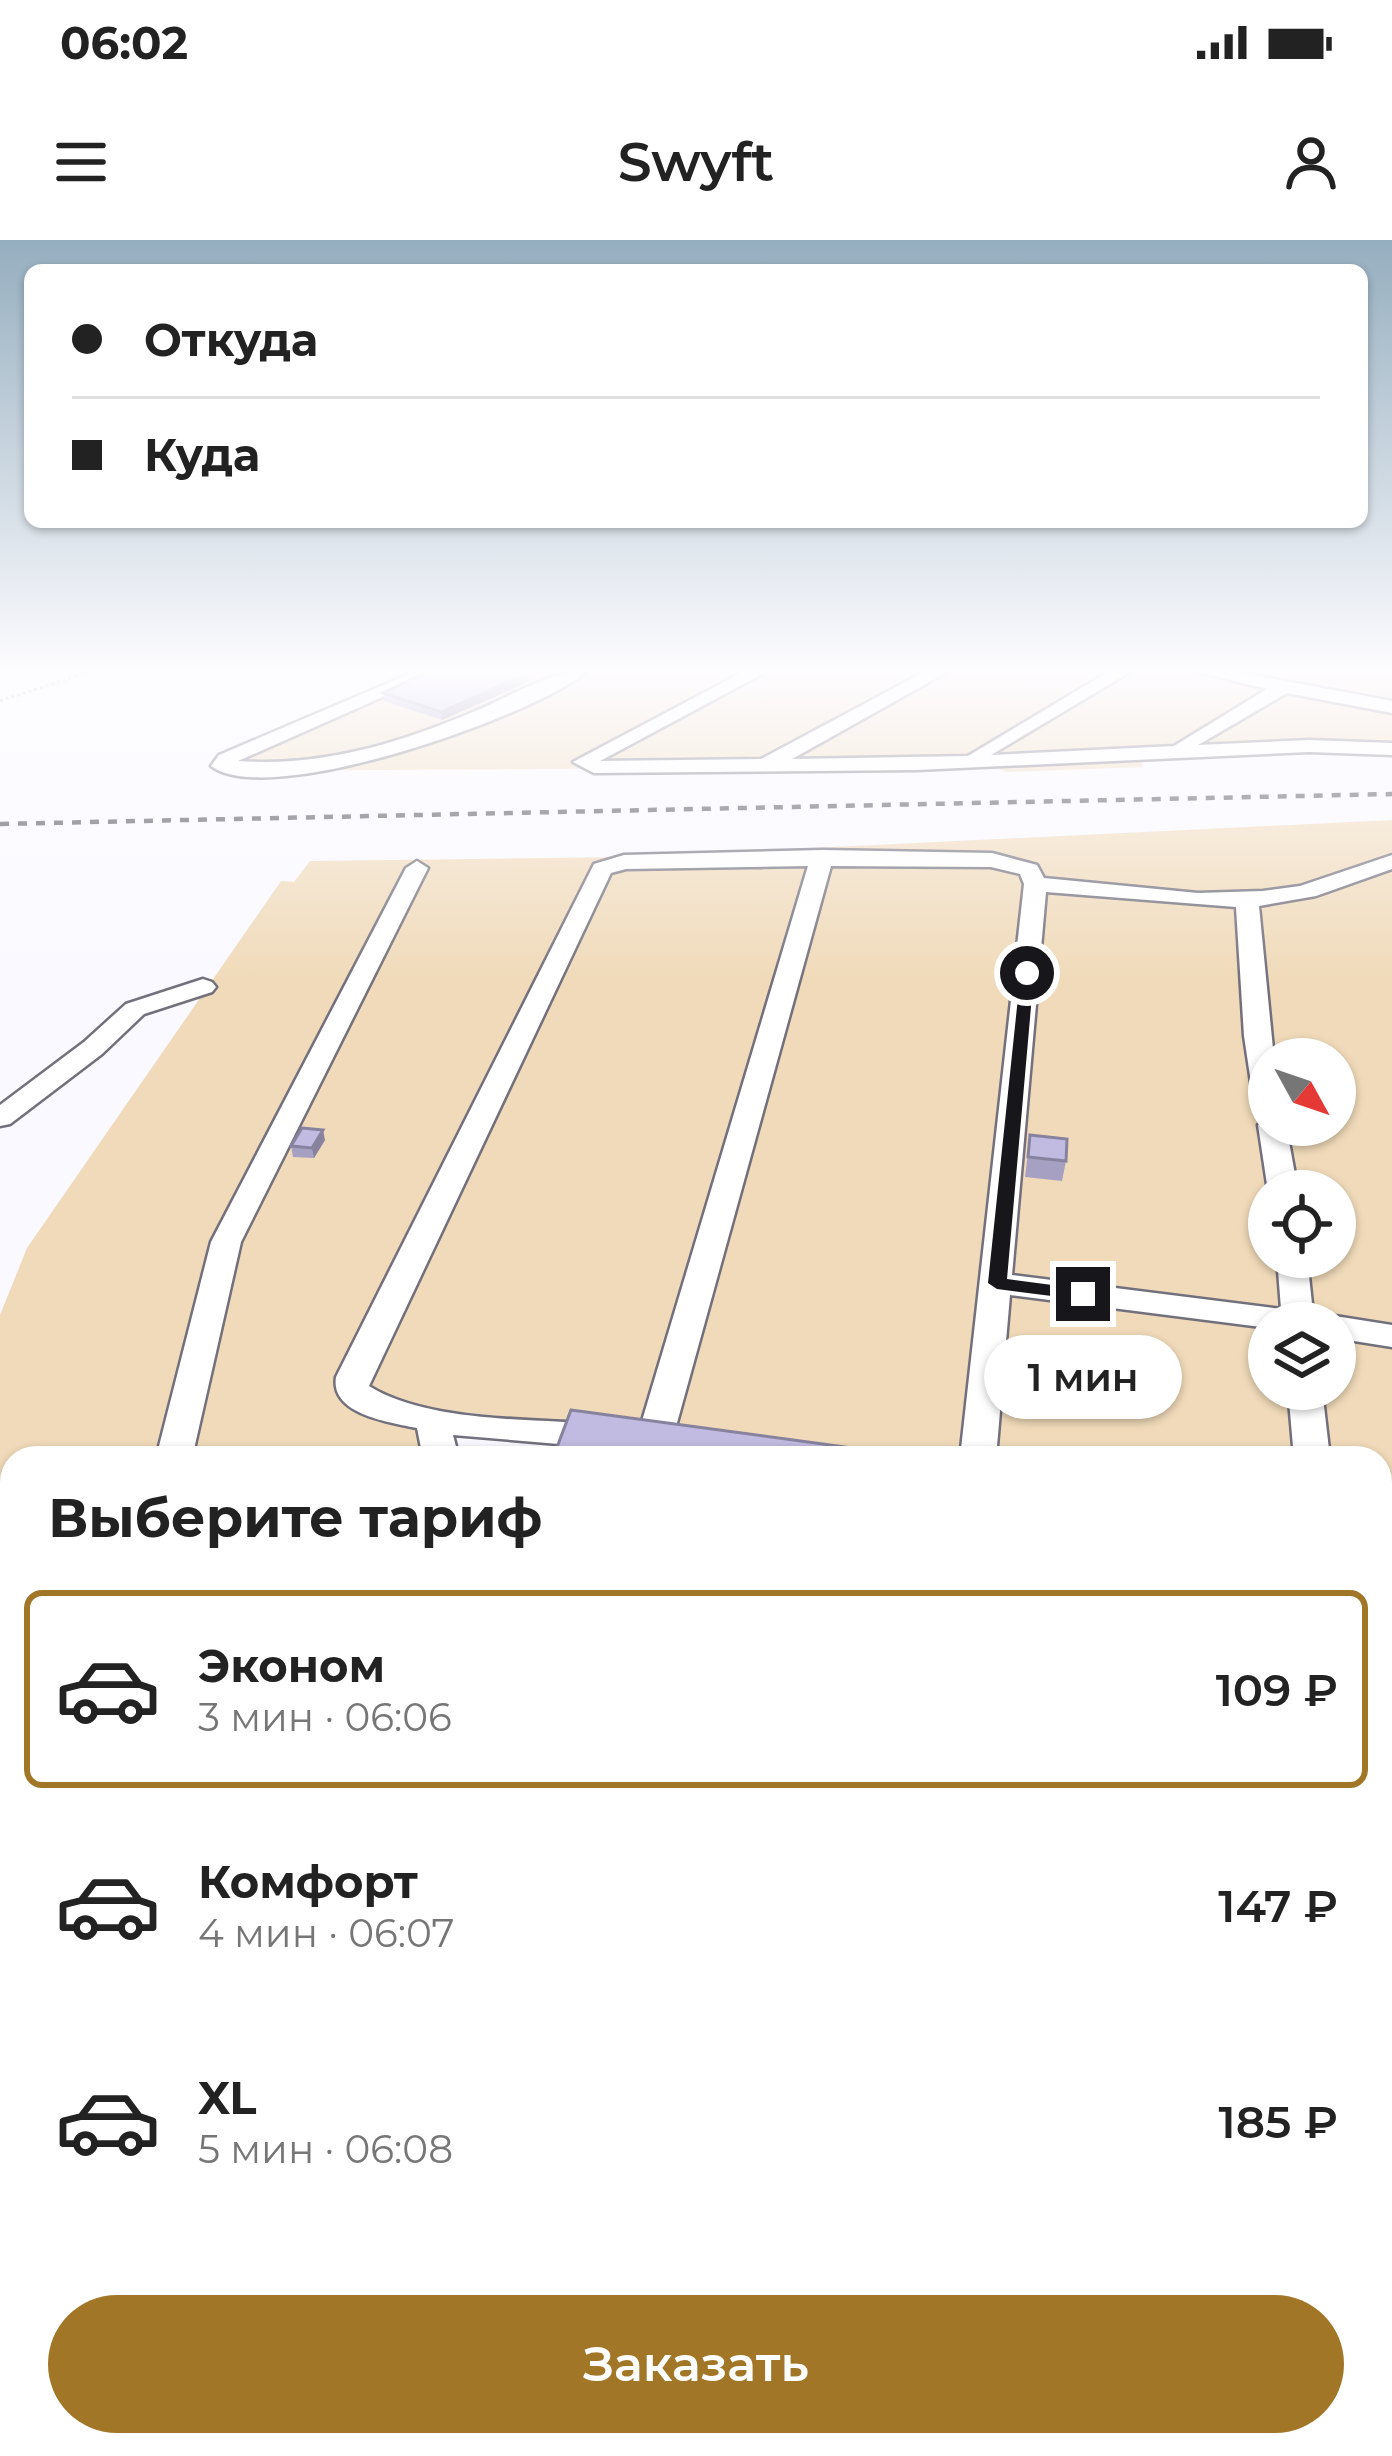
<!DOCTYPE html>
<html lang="ru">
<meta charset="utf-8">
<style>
:root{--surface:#fff;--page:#f6f6f6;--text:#222;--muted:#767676;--line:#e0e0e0;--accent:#a27627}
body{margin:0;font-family:Montserrat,sans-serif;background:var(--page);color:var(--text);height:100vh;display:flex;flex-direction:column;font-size:45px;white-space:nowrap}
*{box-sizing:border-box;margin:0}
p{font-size:39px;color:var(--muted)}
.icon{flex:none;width:66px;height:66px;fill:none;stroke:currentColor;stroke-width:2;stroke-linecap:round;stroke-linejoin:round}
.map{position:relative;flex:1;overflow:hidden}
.details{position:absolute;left:0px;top:1206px;width:1392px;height:1011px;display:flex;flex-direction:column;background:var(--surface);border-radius:36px 36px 0 0;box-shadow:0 3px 9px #0004}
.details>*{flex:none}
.guide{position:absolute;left:24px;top:24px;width:1344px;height:264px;border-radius:18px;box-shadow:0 3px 9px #0004;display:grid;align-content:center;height:264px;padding:0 48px;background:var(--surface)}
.needle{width:78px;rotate:130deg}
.tools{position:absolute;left:1248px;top:798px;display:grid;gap:24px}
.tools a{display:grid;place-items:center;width:108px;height:108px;border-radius:50%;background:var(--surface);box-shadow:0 3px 9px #0004;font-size:60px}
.end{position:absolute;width:54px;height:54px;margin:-27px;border:15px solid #17161b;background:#fff;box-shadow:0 0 0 6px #fff}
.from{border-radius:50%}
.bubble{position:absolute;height:84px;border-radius:42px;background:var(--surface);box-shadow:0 3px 9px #0004;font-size:39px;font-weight:600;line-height:84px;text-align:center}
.guide b{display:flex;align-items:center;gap:42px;height:114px;font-size:45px}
.guide b+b{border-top:3px solid var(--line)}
.guide i{width:30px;height:30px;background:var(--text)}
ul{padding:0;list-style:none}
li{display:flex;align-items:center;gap:36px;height:198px;margin:0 24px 18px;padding:0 24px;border:6px solid transparent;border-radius:18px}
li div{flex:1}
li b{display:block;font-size:45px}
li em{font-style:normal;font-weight:600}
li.on{border-color:var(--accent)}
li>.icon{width:108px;height:108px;stroke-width:1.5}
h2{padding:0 48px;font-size:54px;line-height:144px}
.button{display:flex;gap:24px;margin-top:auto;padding:24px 48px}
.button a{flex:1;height:138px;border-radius:72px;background:var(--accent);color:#fff;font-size:48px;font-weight:600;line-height:138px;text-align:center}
.status{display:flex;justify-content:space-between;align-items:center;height:84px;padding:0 60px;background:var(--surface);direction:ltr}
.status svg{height:33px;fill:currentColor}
header{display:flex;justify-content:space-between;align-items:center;height:156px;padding:0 48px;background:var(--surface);font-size:54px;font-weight:600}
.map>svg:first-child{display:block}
</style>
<div class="status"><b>06:02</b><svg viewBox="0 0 49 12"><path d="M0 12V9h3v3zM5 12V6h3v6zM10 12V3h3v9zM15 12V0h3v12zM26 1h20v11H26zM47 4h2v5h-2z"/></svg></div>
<header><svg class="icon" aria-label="menu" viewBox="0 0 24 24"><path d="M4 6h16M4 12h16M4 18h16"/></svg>Swyft<svg class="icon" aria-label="person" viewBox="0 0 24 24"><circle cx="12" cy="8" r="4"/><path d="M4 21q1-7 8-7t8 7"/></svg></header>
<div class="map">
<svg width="1392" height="2216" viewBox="0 0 1392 2216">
<rect width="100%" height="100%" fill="#faf9ff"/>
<g fill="#f0dab9" fill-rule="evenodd">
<polygon points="418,432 1392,433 1392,513 1334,510 1141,519 1143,527 1007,532 990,526 231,531 211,524 213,519"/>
<path d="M1392 580V2216H1163L1162 2205H1380V1218H890L423 1168 424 1218H12V1757L0 1755V1075L27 1008 281 641 294 642 310 621 627 617ZM1269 819H1335V885H1269ZM1269 951H1335V1017H1269ZM1269 1083H1335V1149H1269Z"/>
</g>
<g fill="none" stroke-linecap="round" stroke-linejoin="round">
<defs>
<g id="minor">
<path d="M414 432H439L238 521C321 527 397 504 473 472 510 457 546 432 586 432 534 476 269 570 211 526L219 515Z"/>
<polygon points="743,432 766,432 600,521 761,519 924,432 947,432 792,519 968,516 1108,432 1130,432 991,515 1174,506 1267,449 1198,432 1237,432 1392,461 1392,473 1287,453 1198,505 1309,500 1392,503 1392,515 1309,512 917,530 594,533 573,522"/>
<path d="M822 610 992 613 1037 625 1044 638 1198 653 1263 651 1300 646 1392 615V629L1316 656 1259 666 1274 819H1269V885H1286L1298 951H1268L1258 885 1269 877 1255 869 1244 796 1236 667 1046 652 1012 1035 1281 1069 1277 1017H1307L1313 1073 1323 1080 1335 1076 1392 1085V1107L1335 1098V1083H1269V1088L1010 1055 996 1218H960L1024 644 1020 634 991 627 831 626 672 1201 666 1210 654 1213 642 1210 636 1201 808 626 626 629 611 633 369 1146C428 1183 537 1179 606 1184L618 1187 623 1196 618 1205 606 1208 453 1195 459 1218H423L417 1188C388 1182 330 1174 336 1137L594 624 624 615Z"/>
<polygon points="417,621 428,628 241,1002 192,1218 156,1218 211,1002 406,628"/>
<polygon points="203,739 212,742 216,747 212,752 144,774 102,814 10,884 0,886 0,865 84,802 126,764"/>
<polygon points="1288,1149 1322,1149 1330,1218 1294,1218"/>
<polygon points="0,1442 12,1443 12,1477 0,1476"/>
<polygon points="12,1551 12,1663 0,1667 0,1555"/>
<polygon points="0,1711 12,1716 12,1760 0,1756"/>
<polygon points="1380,1799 1392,1804 1392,2023 1380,2018"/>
<polygon points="327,2205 385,2205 387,2216 329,2216"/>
<polygon points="622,2205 680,2205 678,2216 620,2216"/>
</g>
</defs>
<use href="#minor" stroke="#72707c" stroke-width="5"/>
<polyline stroke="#88878c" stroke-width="3" stroke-dasharray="3 3" stroke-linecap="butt" points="0,461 89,432"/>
<use href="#minor" fill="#fff" fill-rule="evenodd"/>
<polyline stroke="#424147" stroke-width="4.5" stroke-dasharray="9 9" stroke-linecap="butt" points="0,584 1392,554"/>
</g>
<g fill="#a6a1c2">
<polygon points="528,442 442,480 384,461 383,453"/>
<polygon points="1030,895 1066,921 1062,941 1025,937"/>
<polygon points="325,900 314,918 293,917 291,906"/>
</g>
<g fill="#87839e">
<polygon points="527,434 528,442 442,480 441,472"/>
<polygon points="323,890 325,900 314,918 312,908"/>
</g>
<g fill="#c1bbe2" stroke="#87839e" stroke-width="3">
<polygon points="427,432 521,432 527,434 441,472 383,453"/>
<polygon points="302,888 323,890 312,908 291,906"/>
<polygon points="1030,895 1067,899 1066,921 1028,917"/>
<polygon points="571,1170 926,1218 553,1218"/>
</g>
<linearGradient id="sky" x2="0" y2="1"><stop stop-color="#95aebf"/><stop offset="0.58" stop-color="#fdfcff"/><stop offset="1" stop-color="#fdfcff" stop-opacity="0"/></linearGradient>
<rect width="1392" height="742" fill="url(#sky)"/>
<polygon fill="#17161b" points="1021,729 1034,733 1007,1039 1090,1050 1090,1058 1083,1060 997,1049 988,1043"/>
</svg>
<div class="tools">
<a><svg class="needle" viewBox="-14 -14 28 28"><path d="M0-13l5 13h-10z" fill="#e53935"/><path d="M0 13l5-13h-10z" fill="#767676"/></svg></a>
<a><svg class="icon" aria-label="locate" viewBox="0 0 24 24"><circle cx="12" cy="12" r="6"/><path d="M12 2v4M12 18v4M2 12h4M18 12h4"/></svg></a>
<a><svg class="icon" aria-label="layers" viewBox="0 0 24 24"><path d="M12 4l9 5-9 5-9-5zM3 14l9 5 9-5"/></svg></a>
</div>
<i class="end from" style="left:1027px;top:733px"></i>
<i class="end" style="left:1083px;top:1054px"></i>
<div class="bubble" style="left:984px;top:1095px;width:198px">1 мин</div>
<div class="guide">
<b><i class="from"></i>Откуда</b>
<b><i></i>Куда</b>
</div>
<section class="details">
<h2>Выберите тариф</h2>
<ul>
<li class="on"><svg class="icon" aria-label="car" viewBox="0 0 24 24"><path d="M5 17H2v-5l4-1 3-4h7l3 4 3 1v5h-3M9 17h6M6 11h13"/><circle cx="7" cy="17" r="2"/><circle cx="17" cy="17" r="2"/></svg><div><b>Эконом</b><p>3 мин · 06:06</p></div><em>109 ₽</em></li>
<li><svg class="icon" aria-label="car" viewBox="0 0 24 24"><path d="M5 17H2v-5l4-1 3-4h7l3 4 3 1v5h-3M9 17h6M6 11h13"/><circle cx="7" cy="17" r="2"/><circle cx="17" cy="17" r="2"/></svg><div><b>Комфорт</b><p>4 мин · 06:07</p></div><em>147 ₽</em></li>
<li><svg class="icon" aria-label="car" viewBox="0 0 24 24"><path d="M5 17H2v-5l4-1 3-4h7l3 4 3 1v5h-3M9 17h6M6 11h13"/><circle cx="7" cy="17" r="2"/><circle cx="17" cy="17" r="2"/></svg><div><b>XL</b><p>5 мин · 06:08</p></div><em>185 ₽</em></li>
</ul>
<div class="button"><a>Заказать</a></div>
</section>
</div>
